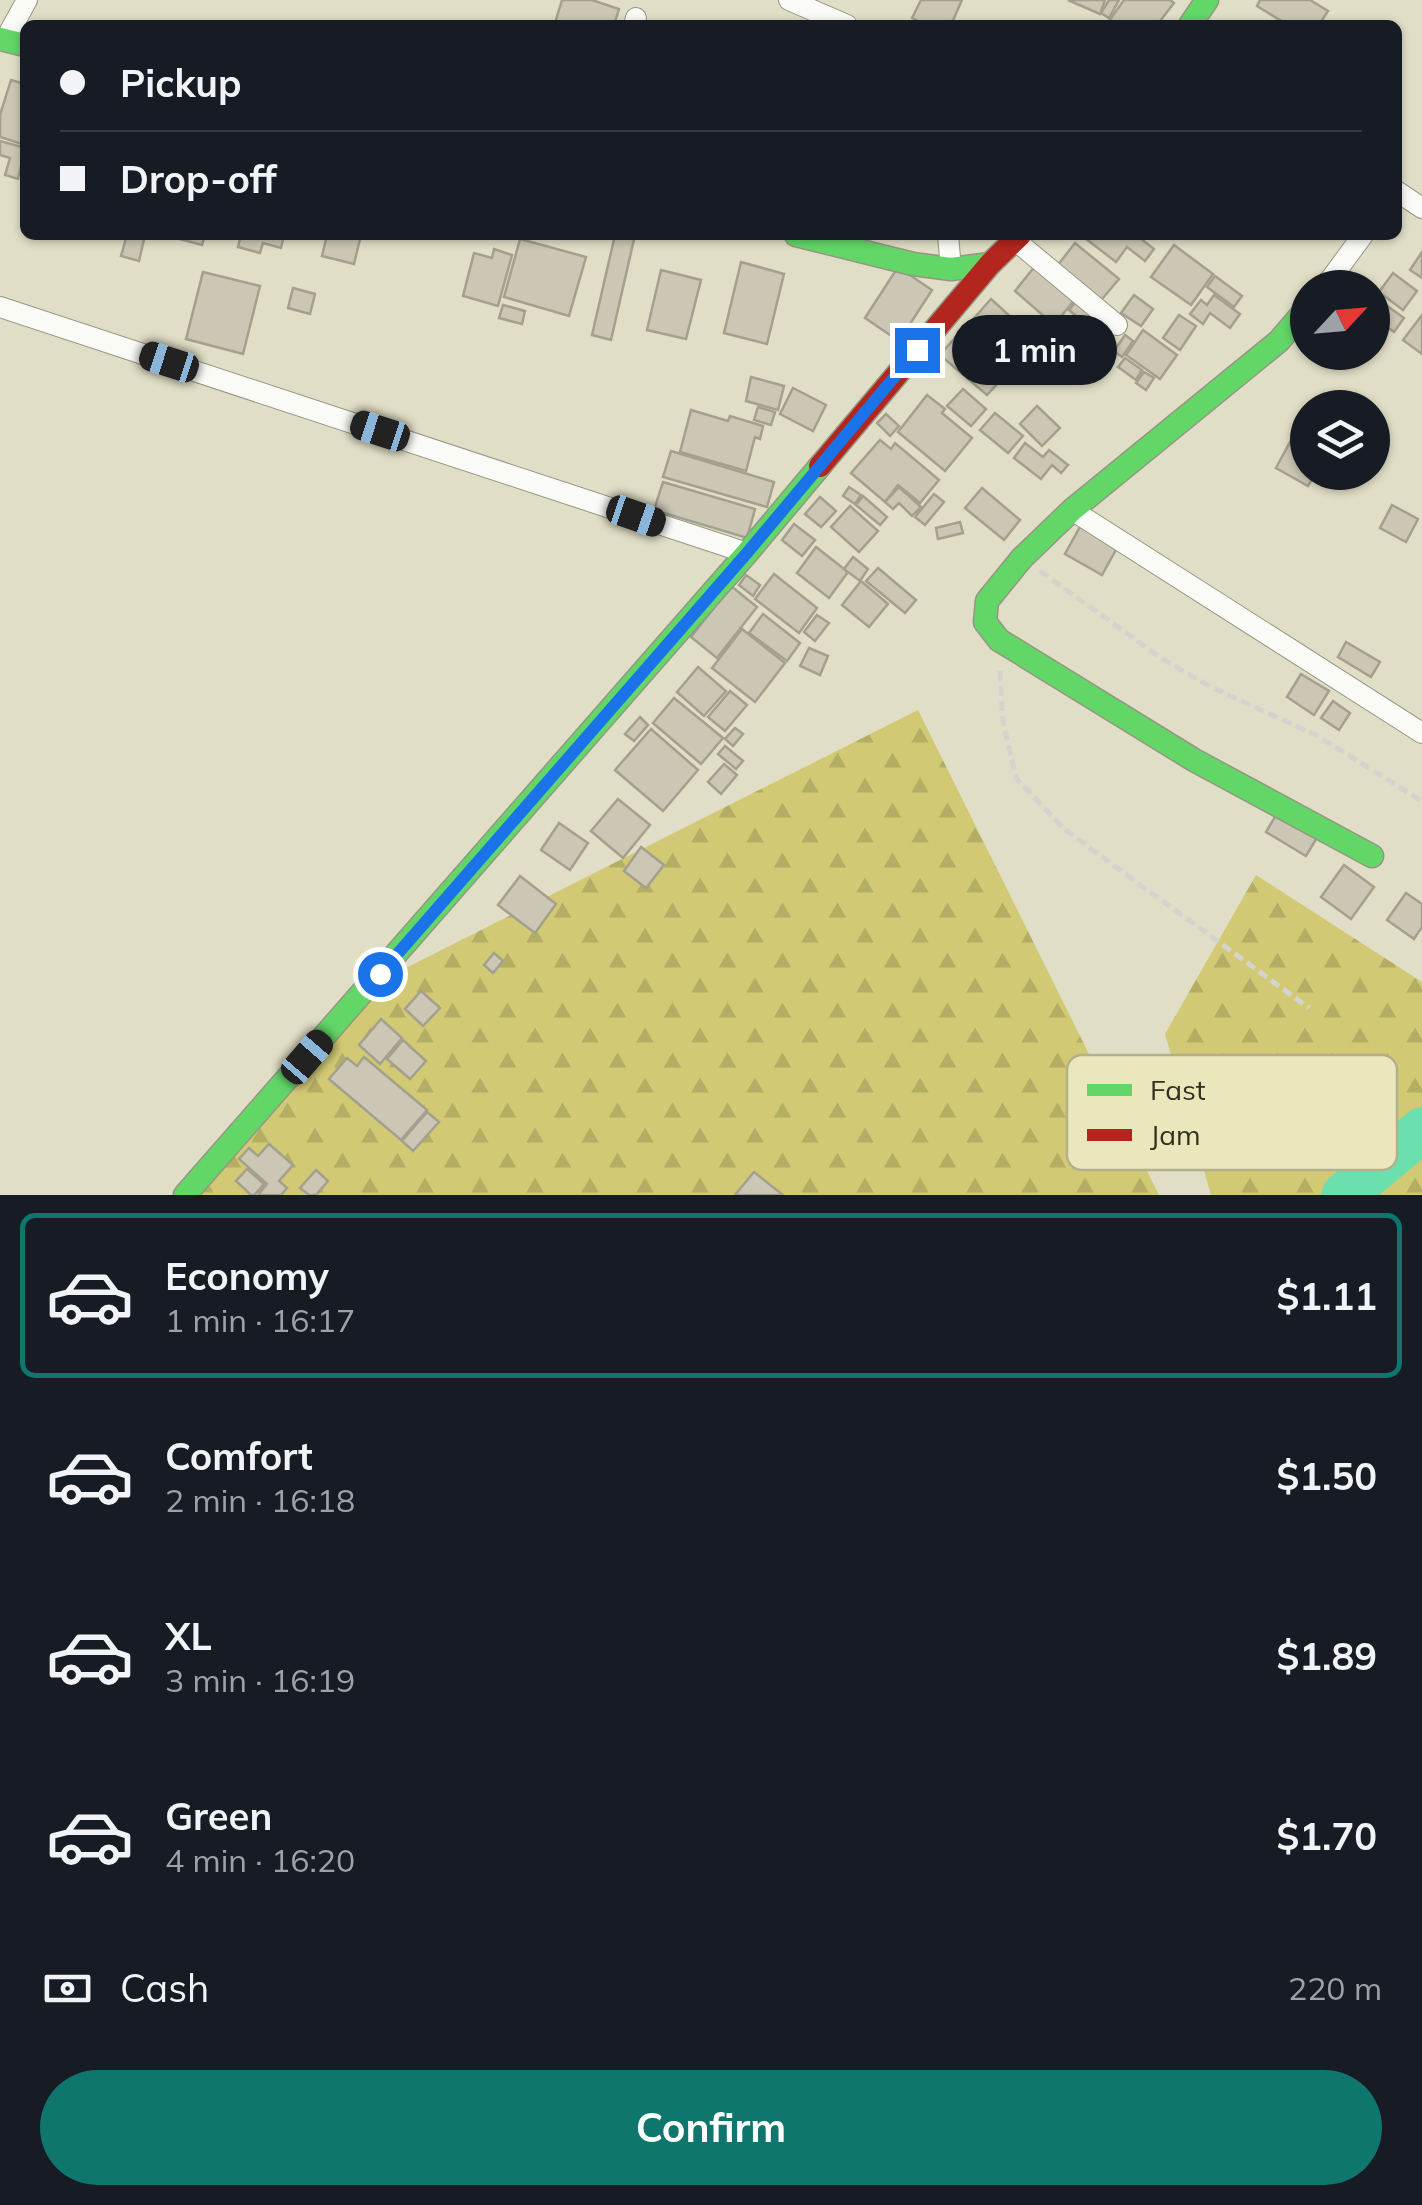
<!DOCTYPE html>
<meta charset="utf-8">
<style>
:root{--surface:#171b24;--page:#20242c;--text:#f1f3f6;--muted:#9ea1a6;--line:#363941;--accent:#0f766e}
body{margin:0;font-family:Mulish,sans-serif;background:var(--page);color:var(--text);height:100vh;display:flex;flex-direction:column;font-size:38px;white-space:nowrap}
*{box-sizing:border-box;margin:0}
p{font-size:32px;color:var(--muted)}
.icon{flex:none;width:55px;height:55px;fill:none;stroke:currentColor;stroke-width:2;stroke-linecap:round;stroke-linejoin:round}
.map{position:relative;height:1195px;overflow:hidden}
.panel{display:flex;flex-direction:column;background:var(--surface);flex:1}
.panel>*{flex:none}
.top-card{position:absolute;left:20px;top:20px;width:1382px;height:220px;border-radius:15px;box-shadow:0 2px 8px #0004;display:grid;align-content:center;height:220px;padding:0 40px;background:var(--surface)}
.needle{width:65px;rotate:64deg}
.fabs{position:absolute;left:1290px;top:270px;display:grid;gap:20px}
.fabs a{display:grid;place-items:center;width:100px;height:100px;border-radius:50%;background:var(--surface);box-shadow:0 2px 8px #0004;font-size:50px}
.end{position:absolute;width:45px;height:45px;margin:-22px;border:12px solid #1a73e8;background:#fff;box-shadow:0 0 0 5px #fff}
.from{border-radius:50%}
.bubble{position:absolute;height:70px;border-radius:35px;background:var(--surface);box-shadow:0 2px 8px #0004;font-size:32px;font-weight:700;line-height:70px;text-align:center}
.car{position:absolute;width:30px;height:60px;margin:-30px -15px;border-radius:12px;box-shadow:0 0 8px 2px #0007;background:linear-gradient(#222 24%,#8ab4d8 0 40%,#222 0 76%,#8ab4d8 0 86%,#222 0)}
.top-card b{display:flex;align-items:center;gap:35px;height:95px;font-size:38px}
.top-card b+b{border-top:2px solid var(--line)}
.top-card i{width:25px;height:25px;background:var(--text)}
ul{padding:18px 0 0;list-style:none}
li{display:flex;align-items:center;gap:30px;height:165px;margin:0 20px 15px;padding:0 20px;border:5px solid transparent;border-radius:15px}
li div{flex:1}
li b{display:block;font-size:38px}
li em{font-style:normal;font-weight:700}
li.on{border-color:var(--accent)}
li>.icon{width:90px;height:90px;stroke-width:1.5}
.pay{display:flex;align-items:center;gap:25px;height:110px;padding:0 40px;font-size:38px}
.pay p{margin-inline-start:auto}
.primary-button{display:flex;gap:20px;margin-top:auto;padding:20px 40px}
.primary-button a{flex:1;height:115px;border-radius:60px;background:var(--accent);color:#fff;font-size:40px;font-weight:700;line-height:115px;text-align:center}
.map>svg:first-child{display:block}
</style>
<div class="map">
<svg width="1422" height="1195" viewBox="0 0 1422 1195">
<defs>
<pattern id="forest-firs" width="22" height="20" patternUnits="userSpaceOnUse" patternTransform="scale(2.5)"><rect width="22" height="20" fill="#d1c974"/><path d="M5 1l3.5 6h-7zM16 11l3.5 6h-7z" fill="#b4ad64"/></pattern>
</defs>
<rect width="100%" height="100%" fill="#e0dec6"/>
<g fill="url(#forest-firs)">
<polygon points="918,710 1159,1195 187,1195 372,985"/>
<polygon points="1256,875 1422,982 1422,1195 1211,1195 1165,1034"/>
</g>
<g fill="none" stroke-linecap="round" stroke-linejoin="round">
<polyline stroke="#6bdfae" stroke-width="45" points="1344,1195 1422,1130"/>
</g>
<g fill="#ccc7b4" stroke="#a4a08e" stroke-width="2.5">
<polygon points="562,0 592,0 619,9 614,25 560,25 555,23"/>
<polygon points="921,0 962,0 951,25 926,25 912,18"/>
<polygon points="1068,0 1105,0 1100,14"/>
<polygon points="1109,0 1119,0 1109,18 1101,13"/>
<polygon points="1124,0 1170,0 1174,3 1157,25 1114,25 1109,21"/>
<polygon points="1260,0 1310,0 1328,11 1319,25 1288,25 1257,6"/>
<polygon points="11,80 25,84 25,145 0,137 0,115"/>
<polygon points="0,141 25,148 18,179 5,175 10,158 0,155"/>
<polygon points="127,235 145,235 139,261 121,256"/>
<polygon points="181,235 205,235 202,245 180,239"/>
<polygon points="241,235 284,235 281,248 263,243 260,253 238,247"/>
<polygon points="327,235 361,235 354,264 322,256"/>
<polygon points="615,235 635,235 611,340 592,335"/>
<polygon points="1081,235 1136,235 1154,249 1145,261 1127,247 1116,262"/>
<polygon points="520,239 586,257 569,316 504,297"/>
<polygon points="1075,243 1119,279 1097,305 1054,270"/>
<polygon points="1174,245 1213,274 1191,305 1151,277"/>
<polygon points="494,249 512,255 498,306 463,296 474,253 492,258"/>
<polygon points="1422,252 1422,278 1410,270"/>
<polygon points="741,262 784,274 767,344 724,333"/>
<polygon points="1036,265 1076,298 1054,325 1015,291"/>
<polygon points="898,267 932,290 899,341 865,318"/>
<polygon points="661,270 701,280 686,339 647,330"/>
<polygon points="203,272 260,286 243,354 186,339"/>
<polygon points="1393,273 1417,291 1403,310 1379,292"/>
<polygon points="1215,276 1242,296 1234,307 1207,287"/>
<polygon points="293,288 315,294 310,314 288,308"/>
<polygon points="1134,295 1153,309 1141,326 1121,313"/>
<polygon points="1214,295 1240,314 1230,328 1210,313 1203,324 1190,314 1201,300 1207,305"/>
<polygon points="991,299 1013,319 991,343 969,324"/>
<polygon points="1078,299 1097,315 1088,326 1069,310"/>
<polygon points="503,305 525,311 522,324 499,318"/>
<polygon points="1386,305 1404,318 1394,332 1376,319"/>
<polygon points="1179,315 1196,326 1180,350 1163,338"/>
<polygon points="1422,315 1422,354 1403,340"/>
<polygon points="1015,321 1048,349 1026,375 994,347"/>
<polygon points="1143,330 1177,355 1160,379 1126,355"/>
<polygon points="960,332 1007,373 987,395 940,355"/>
<polygon points="1125,335 1133,341 1122,357 1114,351"/>
<polygon points="1125,358 1142,370 1136,380 1118,367"/>
<polygon points="1144,372 1154,378 1146,390 1136,383"/>
<polygon points="751,377 784,386 778,410 746,401"/>
<polygon points="793,388 826,405 813,431 780,414"/>
<polygon points="963,389 986,409 971,426 947,406"/>
<polygon points="927,395 945,409 942,413 972,438 945,471 898,432"/>
<polygon points="1037,406 1060,428 1042,446 1020,424"/>
<polygon points="758,407 775,412 771,425 754,420"/>
<polygon points="691,410 728,421 730,416 763,426 760,439 755,437 746,471 680,452"/>
<polygon points="995,413 1023,436 1008,453 980,430"/>
<polygon points="886,414 899,426 890,436 877,423"/>
<polygon points="880,440 891,449 895,443 939,480 920,503 898,485 885,502 851,473"/>
<polygon points="1290,442 1308,452 1308,472 1316,472 1308,486 1276,468"/>
<polygon points="1025,443 1043,457 1049,450 1068,465 1061,473 1052,465 1041,479 1014,458"/>
<polygon points="671,451 774,482 767,507 663,477"/>
<polygon points="663,482 755,509 747,538 654,510"/>
<polygon points="849,487 861,495 855,504 843,496"/>
<polygon points="899,487 921,507 912,516 899,503 893,509 885,502"/>
<polygon points="982,488 1020,520 1004,540 965,508"/>
<polygon points="934,494 944,502 925,525 915,517"/>
<polygon points="863,496 887,517 880,525 856,505"/>
<polygon points="820,497 836,511 821,527 805,514"/>
<polygon points="1392,505 1418,519 1406,542 1380,528"/>
<polygon points="850,506 878,531 859,552 831,527"/>
<polygon points="960,522 963,533 938,539 936,528"/>
<polygon points="794,524 815,540 802,556 782,540"/>
<polygon points="1081,525 1118,546 1102,575 1065,554"/>
<polygon points="816,547 848,572 829,598 797,573"/>
<polygon points="853,557 868,569 860,581 844,569"/>
<polygon points="878,568 916,600 905,613 866,581"/>
<polygon points="774,574 817,608 799,633 755,599"/>
<polygon points="746,575 760,585 753,596 739,585"/>
<polygon points="861,581 888,604 869,627 842,605"/>
<polygon points="731,586 757,607 717,658 691,637"/>
<polygon points="763,614 800,643 787,661 749,633"/>
<polygon points="817,615 829,623 815,641 804,632"/>
<polygon points="742,629 785,663 755,702 712,668"/>
<polygon points="1346,642 1380,662 1371,677 1338,657"/>
<polygon points="809,648 828,656 820,675 800,666"/>
<polygon points="698,667 726,691 704,716 677,692"/>
<polygon points="1301,674 1329,691 1314,715 1287,697"/>
<polygon points="730,691 747,705 725,731 708,717"/>
<polygon points="674,698 723,738 701,764 653,723"/>
<polygon points="1333,701 1350,713 1339,730 1321,718"/>
<polygon points="640,717 648,725 634,741 625,734"/>
<polygon points="735,728 743,734 733,746 725,739"/>
<polygon points="651,729 698,770 663,811 615,770"/>
<polygon points="725,746 743,761 736,769 718,754"/>
<polygon points="724,764 737,775 721,794 708,782"/>
<polygon points="618,799 650,825 623,858 591,831"/>
<polygon points="1278,812 1318,836 1306,856 1266,832"/>
<polygon points="559,823 588,843 570,870 541,850"/>
<polygon points="641,847 664,865 646,888 624,871"/>
<polygon points="1344,865 1374,887 1351,919 1321,897"/>
<polygon points="520,876 556,904 535,933 498,905"/>
<polygon points="1406,893 1422,904 1422,927 1414,939 1387,920"/>
<polygon points="494,953 503,961 493,973 484,965"/>
<polygon points="421,991 440,1008 423,1026 405,1009"/>
<polygon points="381,1019 402,1038 380,1064 359,1045"/>
<polygon points="403,1040 426,1061 410,1079 387,1059"/>
<polygon points="364,1057 427,1110 401,1140 329,1079 347,1058 357,1066"/>
<polygon points="427,1112 439,1122 413,1151 402,1141"/>
<polygon points="269,1144 293,1165 279,1181 287,1188 281,1195 258,1195 267,1184 239,1159 249,1148 258,1156"/>
<polygon points="247,1169 264,1184 254,1195 251,1195 236,1181"/>
<polygon points="316,1170 328,1181 316,1195 309,1195 300,1188"/>
<polygon points="754,1172 783,1195 735,1195"/>
</g>
<g fill="none" stroke-linecap="round" stroke-linejoin="round">
<defs>
<g id="street">
<polyline points="789,0 847,25"/>
<polyline points="634,25 636,18"/>
<polyline points="5,40 27,0"/>
<polyline points="1398,192 1422,208"/>
<polyline points="948,235 951,269"/>
<polyline points="1016,241 1117,325"/>
<polyline points="1324,288 1363,235"/>
<polyline points="0,307 747,553"/>
<polyline points="1072,510 1422,733"/>
</g>
<g id="fast">
<polyline points="1190,25 1207,0"/>
<polyline points="0,39 25,45"/>
<polyline points="796,235 913,264 951,269 990,264"/>
<polyline points="1308,307 1279,341 1072,510 1022,558 987,601 985,622 999,640 1194,760 1372,856"/>
<polyline points="185,1195 747,553 820,466"/>
</g>
<polyline id="jam" points="820,466 990,264 1020,235"/>
</defs>
<use href="#street" stroke="#979683" stroke-width="22"/>
<use href="#fast" stroke="#979683" stroke-width="25"/>
<use href="#jam" stroke="#979683" stroke-width="25"/>
<g stroke="#d4d3cc" stroke-width="5" stroke-dasharray="10 5" stroke-linecap="butt">
<polyline points="1040,571 1164,660 1213,688 1316,735 1422,801"/>
<polyline points="1000,671 1003,722 1016,778 1064,829 1309,1008"/>
</g>
<use href="#street" stroke="#fafaf6" stroke-width="20"/>
<use href="#fast" stroke="#63d668" stroke-width="22"/>
<use href="#jam" stroke="#b3261e" stroke-width="22"/>
</g>
<g fill="none" stroke-linecap="round" stroke-linejoin="round">
<polyline stroke="#1a73e8" stroke-width="12" points="380,974 747,553 917,350"/>
</g>
<rect x="1067" y="1055" width="330" height="115" rx="15" fill="#ebe7bc" stroke="#b4b08d" stroke-width="2.5"/>
<rect x="1087" y="1084" width="45" height="12" fill="#63d668"/>
<rect x="1087" y="1129" width="45" height="12" fill="#b3261e"/>
<g font-size="28" fill="#323120">
<text x="1150" y="1100">Fast</text>
<text x="1150" y="1145">Jam</text>
</g>
</svg>
<div class="fabs">
<a><svg class="needle" viewBox="-14 -14 28 28"><path d="M0-13l5 13h-10z" fill="#e53935"/><path d="M0 13l5-13h-10z" fill="#9ea1a6"/></svg></a>
<a><svg class="icon" aria-label="layers" viewBox="0 0 24 24"><path d="M12 4l9 5-9 5-9-5zM3 14l9 5 9-5"/></svg></a>
</div>
<i class="end from" style="left:380px;top:974px"></i>
<i class="end" style="left:917px;top:350px"></i>
<div class="bubble" style="left:952px;top:315px;width:165px">1 min</div>
<i class="car" style="left:169px;top:362px;rotate:288deg"></i>
<i class="car" style="left:380px;top:431px;rotate:288deg"></i>
<i class="car" style="left:636px;top:516px;rotate:109deg"></i>
<i class="car" style="left:307px;top:1057px;rotate:41deg"></i>
<div class="top-card">
<b><i class="from"></i>Pickup</b>
<b><i></i>Drop-off</b>
</div>
</div>
<section class="panel">
<ul>
<li class="on"><svg class="icon" aria-label="car" viewBox="0 0 24 24"><path d="M5 17H2v-5l4-1 3-4h7l3 4 3 1v5h-3M9 17h6M6 11h13"/><circle cx="7" cy="17" r="2"/><circle cx="17" cy="17" r="2"/></svg><div><b>Economy</b><p>1 min · 16:17</p></div><em>$1.11</em></li>
<li><svg class="icon" aria-label="car" viewBox="0 0 24 24"><path d="M5 17H2v-5l4-1 3-4h7l3 4 3 1v5h-3M9 17h6M6 11h13"/><circle cx="7" cy="17" r="2"/><circle cx="17" cy="17" r="2"/></svg><div><b>Comfort</b><p>2 min · 16:18</p></div><em>$1.50</em></li>
<li><svg class="icon" aria-label="car" viewBox="0 0 24 24"><path d="M5 17H2v-5l4-1 3-4h7l3 4 3 1v5h-3M9 17h6M6 11h13"/><circle cx="7" cy="17" r="2"/><circle cx="17" cy="17" r="2"/></svg><div><b>XL</b><p>3 min · 16:19</p></div><em>$1.89</em></li>
<li><svg class="icon" aria-label="car" viewBox="0 0 24 24"><path d="M5 17H2v-5l4-1 3-4h7l3 4 3 1v5h-3M9 17h6M6 11h13"/><circle cx="7" cy="17" r="2"/><circle cx="17" cy="17" r="2"/></svg><div><b>Green</b><p>4 min · 16:20</p></div><em>$1.70</em></li>
</ul>
<div class="pay"><svg class="icon" aria-label="cash" viewBox="0 0 24 24"><path d="M3 7h18v10H3z"/><circle cx="12" cy="12" r="2"/></svg>Cash<p>220 m</p></div>
<div class="primary-button"><a>Confirm</a></div>
</section>
